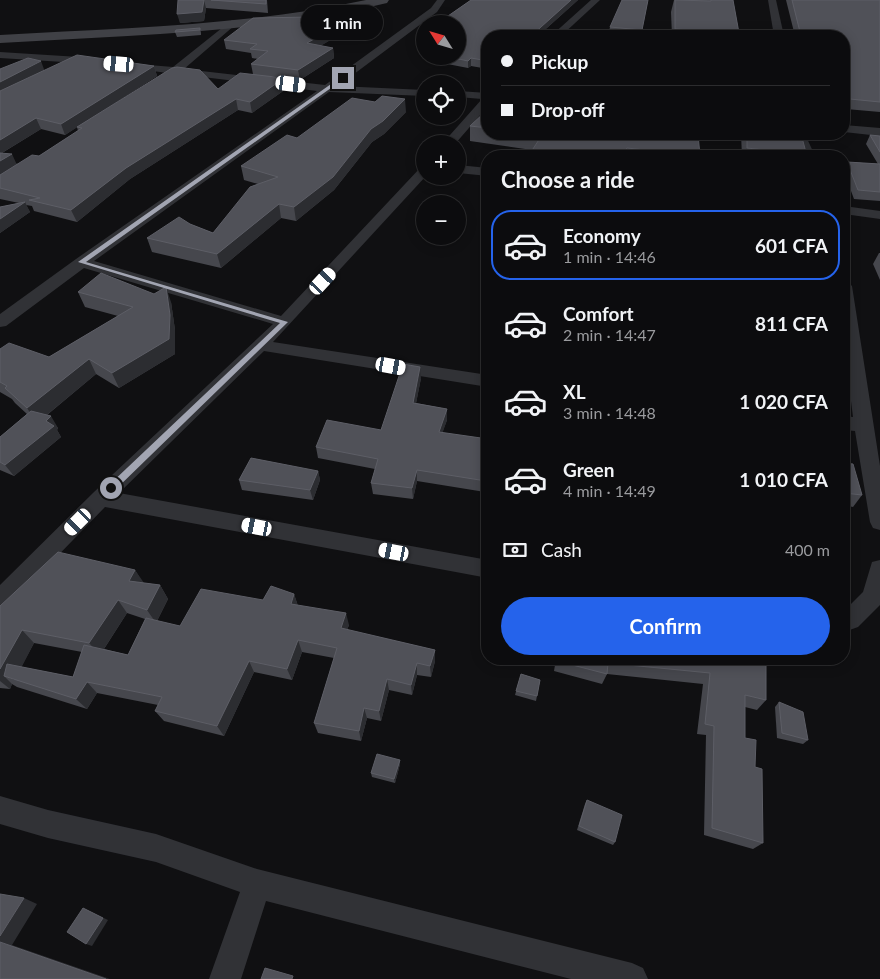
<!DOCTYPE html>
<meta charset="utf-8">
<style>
:root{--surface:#0c0c0e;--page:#151517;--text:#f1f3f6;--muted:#9a9b9e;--line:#2c2c2e;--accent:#2563eb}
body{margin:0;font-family:Lato,sans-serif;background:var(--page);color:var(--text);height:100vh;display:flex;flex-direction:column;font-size:19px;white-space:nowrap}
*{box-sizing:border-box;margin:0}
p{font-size:16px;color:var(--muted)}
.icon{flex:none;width:28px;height:28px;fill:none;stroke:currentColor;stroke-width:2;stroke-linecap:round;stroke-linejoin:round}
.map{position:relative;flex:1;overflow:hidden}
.panel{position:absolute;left:481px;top:150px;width:369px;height:515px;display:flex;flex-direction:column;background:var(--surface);border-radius:20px;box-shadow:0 2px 12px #0003,0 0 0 1px var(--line)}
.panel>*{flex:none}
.hud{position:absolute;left:481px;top:30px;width:369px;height:110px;border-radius:20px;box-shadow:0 2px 12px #0003,0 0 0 1px var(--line);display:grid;align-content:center;height:110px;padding:0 20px;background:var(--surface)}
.needle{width:32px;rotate:307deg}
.tools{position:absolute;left:416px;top:15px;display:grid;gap:10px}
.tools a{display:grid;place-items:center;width:50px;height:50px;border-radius:50%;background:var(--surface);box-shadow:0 2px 12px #0003,0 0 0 1px var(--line);font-size:25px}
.end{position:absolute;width:22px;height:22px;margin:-11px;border:6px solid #a2a5b2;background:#111;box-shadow:0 0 0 2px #111}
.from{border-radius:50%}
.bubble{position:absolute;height:35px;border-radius:18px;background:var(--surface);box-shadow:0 2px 12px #0003,0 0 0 1px var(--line);font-size:16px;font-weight:700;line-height:35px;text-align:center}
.car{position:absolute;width:15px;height:30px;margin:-15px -8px;border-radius:6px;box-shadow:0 0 4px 1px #0007;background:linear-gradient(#fff 24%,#345 0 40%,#fff 0 76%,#345 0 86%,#fff 0)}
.hud b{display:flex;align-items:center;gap:18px;height:48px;font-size:19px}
.hud b+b{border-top:1px solid var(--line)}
.hud i{width:12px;height:12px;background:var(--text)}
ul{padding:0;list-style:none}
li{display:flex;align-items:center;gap:15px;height:70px;margin:0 10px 8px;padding:0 10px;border:2px solid transparent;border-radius:20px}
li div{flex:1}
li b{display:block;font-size:19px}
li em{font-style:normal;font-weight:700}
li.selected{border-color:var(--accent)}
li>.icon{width:45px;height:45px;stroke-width:1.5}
h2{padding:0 20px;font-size:22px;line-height:60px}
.pay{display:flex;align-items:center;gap:12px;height:55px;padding:0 20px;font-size:19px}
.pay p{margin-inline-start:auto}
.cta{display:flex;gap:10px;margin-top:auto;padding:10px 20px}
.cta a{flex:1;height:58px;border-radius:30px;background:var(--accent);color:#fff;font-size:20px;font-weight:700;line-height:58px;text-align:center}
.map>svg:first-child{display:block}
</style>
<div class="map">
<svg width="880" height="979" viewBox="0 0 880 979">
<rect width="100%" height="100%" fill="#101012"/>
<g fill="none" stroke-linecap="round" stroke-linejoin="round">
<g fill="#313236" fill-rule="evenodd">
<polygon points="437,0 445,0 437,12 338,86 425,90 425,96 329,92 94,261 281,316 421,167 425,166 426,176 273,342 488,375 488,387 264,351 119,493 488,560 488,578 105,507 8,607 0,610 0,585 94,492 273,324 84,268 6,326 0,327 0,314 76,259 317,91 178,74 170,78 165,75 167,73 125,67 125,63 173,67 232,20 235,21 235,25 184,69 325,85 431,8"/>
<polygon points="591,0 600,0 561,36 551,36"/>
<polygon points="768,0 776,0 784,36 774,36"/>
<polygon points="0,52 95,58 100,61 95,64 0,58"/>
<polygon points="458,91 488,93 488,106 455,144 442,144 482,99 458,97"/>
<polygon points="844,125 880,128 880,136 844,132"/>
<polygon points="793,134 805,134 815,156 803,156"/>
<polygon points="458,165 488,168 488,176 458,173"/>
<polygon points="844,206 880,211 880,219 844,214"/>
<polygon points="844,281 849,283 852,286 880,466 880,530 873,528 870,522 855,431 844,430 844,416 853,417 844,345"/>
<polygon points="880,560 880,605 858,627 844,632 844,611 863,592 872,562"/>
<polygon points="0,796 48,810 156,834 257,869 632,963 643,968 648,979 571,979 266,901 241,979 209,979 240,892 156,862 48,838 0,824"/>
</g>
<path fill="#404146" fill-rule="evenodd" d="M366 0H389L387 3C261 34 129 35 0 43V35C122 28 246 26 366 0Z"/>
</g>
<g fill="#46474d" fill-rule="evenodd">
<polygon points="178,0 267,0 268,13 206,8 204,21 180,23"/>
<polygon points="471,0 578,0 538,36 488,36 488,69 471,66 468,68 437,62 437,56 458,56 458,24 439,24 448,16"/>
<polygon points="648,0 641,36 608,36 610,27"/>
<polygon points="674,0 733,0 739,33 738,36 672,36 671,12"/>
<polygon points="786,0 880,0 880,112 846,109 844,104 844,36 795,36"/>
<path d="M356 15 357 24 320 46 333 48 334 58 300 80 270 76 286 89 252 113 238 110 130 179 77 222 34 211 32 206 26 205 30 212 0 233V207L19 203 0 199V69L45 70 154 66 157 76 87 121 218 89 253 74 251 64 258 59 252 58 251 53 226 49 224 40 312 17ZM77 127 78 131 39 156 17 164 2 153 41 129 65 135Z"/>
<polygon points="200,28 201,33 201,35 177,37 175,32"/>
<polygon points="425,36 425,48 421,47 421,40"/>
<polygon points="488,109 488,134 698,134 700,156 531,156 531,152 532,150 470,141 470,126"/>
<polygon points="406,112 384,134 372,142 334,190 296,221 281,218 221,268 152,252 147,238 190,224 213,233 258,184 244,180 241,166 297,138"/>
<polygon points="741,134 801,134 807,156 742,156"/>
<polygon points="870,135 880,136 880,201 854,199 844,172 844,169 847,162 878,164 866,144"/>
<polygon points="879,253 880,253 880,280 873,264"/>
<polygon points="78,292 171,302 175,330 175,354 119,388 96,374 47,415 58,428 57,430 61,437 14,476 0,470 0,437 27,414 15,403 12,399 0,392 0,349 49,357 118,316 85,307"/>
<polygon points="421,378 416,403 447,409 447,420 442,433 488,439 488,479 485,492 417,481 413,499 373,494 371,483 375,469 318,458 316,447 381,430"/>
<polygon points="844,463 862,495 853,507 844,505"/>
<polygon points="318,471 320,480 313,500 242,490 239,480"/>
<path d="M135 570 143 583 160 585 168 599 157 621 180 626 263 600 294 594 298 606 349 625 347 630 435 650V661L431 677 417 675 412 695 389 690 381 721 367 718 361 741 318 733 314 723 334 658 302 652 292 680 254 672 224 736 164 721 155 711 158 705 97 693 87 709 17 687 12 684 10 689 0 688V606ZM127 613 145 619 128 655 104 649ZM34 643 82 652 73 677 21 667Z"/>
<polygon points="556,659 766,659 766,700 757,710 745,707 745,738 755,767 763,843 753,849 704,835 706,735 697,734 703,684 607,674 602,684 554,671"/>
<polygon points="521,674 540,680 536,701 515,695"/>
<polygon points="779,702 808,740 803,744 777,738 775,707"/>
<polygon points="400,760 400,764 395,783 372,777 371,773"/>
<polygon points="587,800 615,842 613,845 577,830 585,804"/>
</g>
<g fill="#2c2d31">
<polygon points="204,0 206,8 204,21 180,23 177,14"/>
<polygon points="571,0 578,0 538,36 531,36"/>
<polygon points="356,15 357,24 309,53 307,43"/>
<polygon points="333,48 334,58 300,80 298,70"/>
<polygon points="471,58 471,66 468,68 468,61"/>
<polygon points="41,61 45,72 0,95 0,82"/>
<polygon points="154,66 157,76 65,135 61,124"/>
<polygon points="284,78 286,89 252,113 250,102"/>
<polygon points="236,99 238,110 130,179 77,222 71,210 126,168"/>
<polygon points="405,99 406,112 384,134 372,142 334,190 296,221 294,207 371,129"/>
<polygon points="36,118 41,129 0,154 0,140"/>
<polygon points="627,148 625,156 620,156"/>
<polygon points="12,154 17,165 0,176 0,161"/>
<polygon points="25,202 30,212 0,233 0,219"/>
<polygon points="279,204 281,218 221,268 217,254"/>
<polygon points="166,287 171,302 175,330 175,354 119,388 112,373"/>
<polygon points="89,359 96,374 37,423 27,408"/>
<polygon points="420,367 421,378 414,414 413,403"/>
<polygon points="447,409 447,420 439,443 439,432"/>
<polygon points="51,416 58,428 57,430 61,437 14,476 5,465"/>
<polygon points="417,470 417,481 413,499 412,488"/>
<polygon points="318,471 320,480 313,500 310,490"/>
<polygon points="488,473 488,479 485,492 486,481"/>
<polygon points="135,570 144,583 129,581"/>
<polygon points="160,585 168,599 156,623 147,610"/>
<polygon points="294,594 298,606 291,604"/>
<polygon points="118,600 127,613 100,655 89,643"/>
<polygon points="346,613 349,625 343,640 341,628"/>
<polygon points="22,630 34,643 15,680 4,676 12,684 10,689 0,681 0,669"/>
<polygon points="298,640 302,652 292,680 287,669"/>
<polygon points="435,650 435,661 431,677 430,666"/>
<polygon points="249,661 254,672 224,736 217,726"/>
<polygon points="417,663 417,675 412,695 411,685"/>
<polygon points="387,679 389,690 381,721 379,711"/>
<polygon points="87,682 97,693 87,709 76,699"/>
<polygon points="364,708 367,718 361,741 359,731"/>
<polygon points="400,760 400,764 395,783 394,779"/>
<polygon points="24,898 37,904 12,945 110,979 106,979 0,942 0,936"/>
<polygon points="83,908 108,920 92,946 86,944"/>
</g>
<g fill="#505158" stroke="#5d5e66">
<polygon points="178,0 204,0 202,12 177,14"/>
<polygon points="211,0 266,0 266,4"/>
<polygon points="471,0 571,0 531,36 488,36 488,61 471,58 468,61 445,56 458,56 458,24 439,24 448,16"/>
<polygon points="622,0 648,0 642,30 610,27"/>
<polygon points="675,0 711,1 711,0 733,0 739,33 675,29"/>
<polygon points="792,0 880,0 880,102 850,99 847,91 844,90 844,36 801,36"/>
<polygon points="313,14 356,15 307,43 333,48 298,70 251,64 268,51 250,49 257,44 224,40 253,18 312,17"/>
<polygon points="200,28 200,30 175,32 176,30"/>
<polygon points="425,36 425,41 421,40"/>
<polygon points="77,55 154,66 61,124 36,118 0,140 0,91"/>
<polygon points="28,58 41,61 0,82 0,69"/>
<polygon points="177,67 200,70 218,89 240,73 284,78 250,102 236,99 126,168 71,210 29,200 40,198 0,188 0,175 32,155 39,156 82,128 77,127 172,68"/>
<polygon points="382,96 405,99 383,121 371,129 333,177 294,207 279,204 217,254 147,238 179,217 190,224 213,233 250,187 278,177 241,166 287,135 297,138 352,98 375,102"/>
<polygon points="488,109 488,128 470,126"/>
<polygon points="529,134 698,134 700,156 682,156 682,154 627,148 620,156 596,156 531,152 542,135"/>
<polygon points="747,134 801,134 807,156 792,156 765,154 765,150 747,148"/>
<polygon points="870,135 880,136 880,152"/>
<polygon points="0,153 12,154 0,161"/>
<polygon points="847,162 880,164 880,192 858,190"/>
<polygon points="25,202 0,219 0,207"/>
<polygon points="101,273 154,294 166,287 170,315 169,339 112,373 89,359 27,408 5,388 7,386 0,382 0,349 9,343 49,357 133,307 78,292"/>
<polygon points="403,364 420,367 413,403 447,409 439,432 488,439 488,473 486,481 417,470 412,488 371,483 378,459 316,447 327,420 381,430"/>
<polygon points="31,411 51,416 46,421 54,426 5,465 0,462 0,437"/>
<polygon points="251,458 318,471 310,490 239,480"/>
<polygon points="844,463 853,464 862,495 844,493"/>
<polygon points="58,552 135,570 129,581 160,585 147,610 118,600 89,643 22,630 0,669 0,606"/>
<polygon points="271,586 294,594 291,604 346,613 341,628 435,650 430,666 417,663 411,685 387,679 379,711 364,708 359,731 314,723 337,648 298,640 287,669 249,661 217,726 155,711 162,697 87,682 76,699 4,676 7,664 73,677 84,645 128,655 146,618 180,626 201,589 263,600"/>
<polygon points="558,659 766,659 766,700 745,695 745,738 756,740 755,767 762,769 763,843 712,828 714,726 705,724 710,673 608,663 607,674 557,661"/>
<polygon points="521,674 540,680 537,696 516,691"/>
<polygon points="779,702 803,712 808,740 782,733"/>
<polygon points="377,754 400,760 394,779 371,773"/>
<polygon points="587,800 622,815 615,842 579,826"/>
<polygon points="0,894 24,898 0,936"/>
<polygon points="83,908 103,918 86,944 67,932"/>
<polygon points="0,942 106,979 0,979"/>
<polygon points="265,968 293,976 292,979 261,979"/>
</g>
<polygon fill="#a2a5b2" points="341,77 345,78 86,262 288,322 114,491 108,491 108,486 280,323 78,262"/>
</svg>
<div class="tools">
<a><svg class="needle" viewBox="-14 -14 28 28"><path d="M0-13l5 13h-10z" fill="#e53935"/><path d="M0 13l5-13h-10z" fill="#9a9b9e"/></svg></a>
<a><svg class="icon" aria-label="locate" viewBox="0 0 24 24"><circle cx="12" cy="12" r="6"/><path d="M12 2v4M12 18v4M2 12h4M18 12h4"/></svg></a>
<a>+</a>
<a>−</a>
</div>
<i class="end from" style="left:111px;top:488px"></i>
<i class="end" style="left:343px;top:78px"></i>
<div class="bubble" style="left:301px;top:5px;width:82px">1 min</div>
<i class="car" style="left:119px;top:64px;rotate:275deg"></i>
<i class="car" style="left:291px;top:84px;rotate:97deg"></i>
<i class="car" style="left:323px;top:281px;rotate:43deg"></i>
<i class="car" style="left:391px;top:366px;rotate:100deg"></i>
<i class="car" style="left:78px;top:522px;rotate:225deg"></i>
<i class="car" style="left:257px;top:527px;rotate:281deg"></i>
<i class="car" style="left:394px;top:552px;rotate:281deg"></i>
<div class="hud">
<b><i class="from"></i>Pickup</b>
<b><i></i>Drop-off</b>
</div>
<section class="panel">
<h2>Choose a ride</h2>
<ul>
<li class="selected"><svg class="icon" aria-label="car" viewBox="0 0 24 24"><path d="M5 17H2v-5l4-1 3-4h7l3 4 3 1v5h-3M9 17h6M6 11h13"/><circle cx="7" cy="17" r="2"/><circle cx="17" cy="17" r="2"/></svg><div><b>Economy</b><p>1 min · 14:46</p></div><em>601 CFA</em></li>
<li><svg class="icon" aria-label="car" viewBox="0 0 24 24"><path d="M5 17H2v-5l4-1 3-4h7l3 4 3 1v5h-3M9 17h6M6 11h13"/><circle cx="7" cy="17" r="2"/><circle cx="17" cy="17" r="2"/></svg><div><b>Comfort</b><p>2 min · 14:47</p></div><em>811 CFA</em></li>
<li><svg class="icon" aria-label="car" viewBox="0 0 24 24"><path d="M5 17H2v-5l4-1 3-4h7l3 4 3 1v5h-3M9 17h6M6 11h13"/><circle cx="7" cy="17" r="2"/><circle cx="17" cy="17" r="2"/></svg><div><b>XL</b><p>3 min · 14:48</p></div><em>1 020 CFA</em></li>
<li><svg class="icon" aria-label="car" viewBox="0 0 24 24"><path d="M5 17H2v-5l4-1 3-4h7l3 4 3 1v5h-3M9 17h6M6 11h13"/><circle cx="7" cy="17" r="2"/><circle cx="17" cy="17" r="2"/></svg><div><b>Green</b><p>4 min · 14:49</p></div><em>1 010 CFA</em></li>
</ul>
<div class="pay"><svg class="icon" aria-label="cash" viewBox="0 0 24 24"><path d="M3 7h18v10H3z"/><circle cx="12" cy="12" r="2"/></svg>Cash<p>400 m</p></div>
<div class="cta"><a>Confirm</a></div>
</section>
</div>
